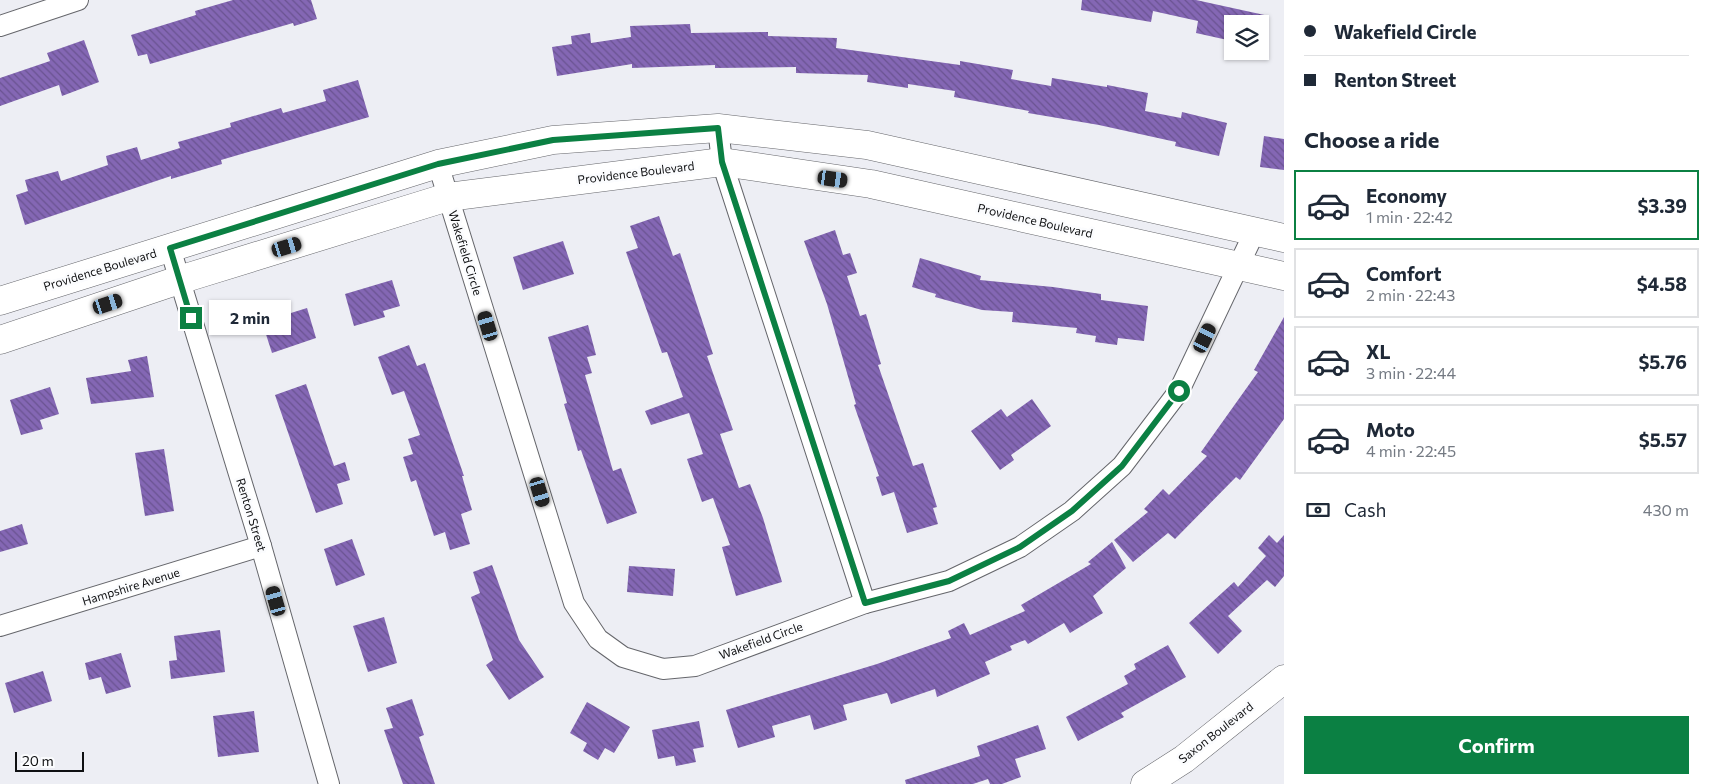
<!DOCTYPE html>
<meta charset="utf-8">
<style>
:root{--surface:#fff;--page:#f6f6f7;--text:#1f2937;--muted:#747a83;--line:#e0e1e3;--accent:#0b8043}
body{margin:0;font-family:Commissioner,sans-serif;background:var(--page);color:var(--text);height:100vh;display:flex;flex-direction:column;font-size:19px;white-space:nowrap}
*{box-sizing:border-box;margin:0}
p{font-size:16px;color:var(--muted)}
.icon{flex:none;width:28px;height:28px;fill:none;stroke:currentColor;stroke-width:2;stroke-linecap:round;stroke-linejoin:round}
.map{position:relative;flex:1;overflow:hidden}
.details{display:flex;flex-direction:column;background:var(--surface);width:425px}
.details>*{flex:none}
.guide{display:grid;align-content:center;height:110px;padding:0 20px;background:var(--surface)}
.tools{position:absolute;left:1224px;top:15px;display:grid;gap:10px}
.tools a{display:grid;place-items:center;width:45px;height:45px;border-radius:0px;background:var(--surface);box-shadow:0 1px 4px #0004;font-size:25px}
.scale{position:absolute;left:15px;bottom:12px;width:69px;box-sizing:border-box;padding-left:5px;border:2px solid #0f1012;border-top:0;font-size:14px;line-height:18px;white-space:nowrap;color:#0f1012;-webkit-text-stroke:4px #fbfcfe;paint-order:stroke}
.end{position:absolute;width:22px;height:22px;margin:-11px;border:6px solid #0b8043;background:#fff;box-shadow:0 0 0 2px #fff}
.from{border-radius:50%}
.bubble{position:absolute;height:35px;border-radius:0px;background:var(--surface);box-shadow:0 1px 4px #0004;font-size:16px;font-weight:700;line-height:35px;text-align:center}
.car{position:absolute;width:15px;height:30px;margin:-15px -8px;border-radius:6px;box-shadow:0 0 4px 1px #0007;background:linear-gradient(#222 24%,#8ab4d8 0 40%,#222 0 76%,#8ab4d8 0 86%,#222 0)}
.guide b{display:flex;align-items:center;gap:18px;height:48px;font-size:19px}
.guide b+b{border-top:1px solid var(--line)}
.guide i{width:12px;height:12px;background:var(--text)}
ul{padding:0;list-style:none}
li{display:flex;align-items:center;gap:15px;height:70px;margin:0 10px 8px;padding:0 10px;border:2px solid var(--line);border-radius:0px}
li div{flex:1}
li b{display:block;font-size:19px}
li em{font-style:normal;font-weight:700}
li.selected{border-color:var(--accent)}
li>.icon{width:45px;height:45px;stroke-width:1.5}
h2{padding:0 20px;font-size:22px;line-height:60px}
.pay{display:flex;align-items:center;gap:12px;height:55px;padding:0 20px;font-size:19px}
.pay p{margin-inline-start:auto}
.primary-button{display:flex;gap:10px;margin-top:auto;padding:10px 20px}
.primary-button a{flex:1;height:58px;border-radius:0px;background:var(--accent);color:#fff;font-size:20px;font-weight:700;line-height:58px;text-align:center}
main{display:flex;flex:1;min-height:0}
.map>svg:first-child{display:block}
</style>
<main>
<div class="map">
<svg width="1284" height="784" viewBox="0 0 1284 784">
<defs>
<pattern id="building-back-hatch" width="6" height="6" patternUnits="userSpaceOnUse" patternTransform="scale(1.25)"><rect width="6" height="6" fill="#8467b4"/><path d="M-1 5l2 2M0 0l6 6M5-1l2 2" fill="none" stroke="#6a5391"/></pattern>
</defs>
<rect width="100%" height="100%" fill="#edeef4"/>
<g fill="url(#building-back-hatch)">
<polygon points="233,0 311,0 317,19 294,26 293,23 150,64 147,54 138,56 131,35 196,15 195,11"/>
<polygon points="1082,0 1196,0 1269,16 1268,24 1232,24 1232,41 1196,33 1198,21 1153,11 1151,22 1081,10"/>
<polygon points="690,24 691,33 768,32 768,36 837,38 836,48 960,65 960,61 1013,70 1011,79 1051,86 1052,78 1107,87 1107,85 1148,93 1145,111 1181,118 1182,112 1227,123 1219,156 1175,146 1176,142 1099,125 1028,113 1029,111 954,97 955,91 908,84 908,88 867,82 868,75 796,73 796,67 715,68 715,65 632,68 632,64 557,76 552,47 572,44 571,36 590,33 591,43 631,37 630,26"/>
<polygon points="84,40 99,82 62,96 59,85 0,106 0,78 50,61 47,53"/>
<polygon points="358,80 369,117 221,160 222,164 171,179 171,176 25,225 16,195 28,191 25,180 58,171 61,181 108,165 106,156 137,147 141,160 180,148 178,142 231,127 230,123 281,108 283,113 326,101 323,90"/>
<polygon points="1264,136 1284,139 1284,170 1260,167"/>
<polygon points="659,216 673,256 680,253 713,354 707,356 733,430 720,434 739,488 750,484 763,518 782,582 736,596 722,547 730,545 713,498 702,502 687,459 703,454 689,413 651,425 645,411 683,397 667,352 662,353 626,252 638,248 630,226"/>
<polygon points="835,230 843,255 850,253 857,273 847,276 860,316 866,314 881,364 878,365 913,466 923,463 937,507 933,508 938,524 907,533 894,492 882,496 876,477 879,476 854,405 856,404 827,304 804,241"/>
<polygon points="563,241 574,274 523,290 513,257"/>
<polygon points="920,258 981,276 980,280 1053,287 1101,294 1101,300 1148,306 1144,341 1118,338 1117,345 1095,342 1096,336 1076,333 1077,328 1012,322 1013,312 982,310 935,297 936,294 912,287"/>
<polygon points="392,280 400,306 383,311 385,317 354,326 345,294"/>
<polygon points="307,308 316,338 272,353 262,322"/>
<polygon points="1284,317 1284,419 1240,480 1236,477 1175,539 1168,533 1133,562 1114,540 1148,512 1144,509 1163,489 1169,495 1207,456 1201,452 1258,372 1254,370"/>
<polygon points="588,325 596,355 587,357 592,373 585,375 613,471 621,468 637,513 607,524 581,450 578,451 564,404 567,403 548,337"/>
<polygon points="409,345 417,366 425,363 464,476 462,476 472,510 461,514 470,544 450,550 445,532 434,536 416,480 411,482 403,457 413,454 408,439 420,435 404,391 392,395 378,357"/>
<polygon points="147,356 154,397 91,404 86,378 131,371 128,360"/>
<polygon points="306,384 334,466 345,462 350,480 337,484 343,504 316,513 275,395"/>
<polygon points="50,387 59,414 40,420 43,429 21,435 10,400"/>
<polygon points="1032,399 1051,426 1011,455 1014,460 1000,470 971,431 1001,409 1007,417"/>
<polygon points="164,449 174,511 145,516 135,453"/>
<polygon points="22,524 28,544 0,552 0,531"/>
<polygon points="1269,535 1277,543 1284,535 1284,576 1275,587 1267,580 1228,616 1242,631 1218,654 1189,623 1234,582 1238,587 1266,556 1258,548"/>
<polygon points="352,539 365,575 336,586 324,549"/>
<polygon points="1112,542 1126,568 1093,596 1103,613 1070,633 1064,623 1028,644 1025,640 1010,646 1012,650 985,662 990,674 937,697 935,689 891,704 887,693 843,705 847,720 814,730 810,715 772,726 775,737 738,748 726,710 877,664 951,638 948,631 964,623 970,635 1025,611 1021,605 1091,564 1088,562"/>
<polygon points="492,565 519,640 544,677 509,700 486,665 493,660 471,597 480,593 473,572"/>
<polygon points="629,566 675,569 673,596 627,592"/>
<polygon points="384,617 397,663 368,672 353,626"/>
<polygon points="220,630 225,672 171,679 169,661 177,660 174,636"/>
<polygon points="1168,645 1186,677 1121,713 1124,717 1078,741 1066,717 1128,684 1124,676 1136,669 1134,664"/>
<polygon points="121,653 131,687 106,694 101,677 89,680 85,663"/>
<polygon points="43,671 52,701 14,713 5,683"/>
<polygon points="412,699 424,735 419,737 435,784 403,784 384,730 393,728 386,708"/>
<polygon points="587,702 630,727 614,753 605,748 598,760 583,751 587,743 570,733"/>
<polygon points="254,711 259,752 218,757 213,716"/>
<polygon points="699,721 704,747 693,749 696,762 676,766 674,756 658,759 652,730"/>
<polygon points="1038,725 1046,749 1015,759 1021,777 1002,784 990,784 988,779 973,784 906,784 905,780 980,756 977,746"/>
</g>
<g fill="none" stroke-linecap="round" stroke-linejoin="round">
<defs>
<g id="minor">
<polyline points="0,26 78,0"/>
<polyline points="718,128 722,162 865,603"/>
<polyline points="438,164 574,603 598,639 623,657 663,669 695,666 865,603 949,581 1020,547 1072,511 1122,466 1179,391 1255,231"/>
<polyline points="170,248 261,546 329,784"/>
<polyline points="0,626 261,546"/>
</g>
<g id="secondary">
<polyline points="0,301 438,164 553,140 718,128 867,145 1284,238"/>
<polyline points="0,340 179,280 448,197 722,162 871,184 1284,276"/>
<polyline points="1145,784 1184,759 1284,679"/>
</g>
</defs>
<use href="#minor" stroke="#65666b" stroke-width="22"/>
<use href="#secondary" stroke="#65666b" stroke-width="29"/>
<use href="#minor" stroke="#fff" stroke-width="20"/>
<use href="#secondary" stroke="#fff" stroke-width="28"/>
</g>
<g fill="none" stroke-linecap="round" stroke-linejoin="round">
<polyline stroke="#0b8043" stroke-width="6" points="191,318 170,248 438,164 553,140 718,128 722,162 865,603 949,581 1020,547 1072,511 1122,466 1179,391"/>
</g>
<g text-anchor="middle" stroke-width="5" stroke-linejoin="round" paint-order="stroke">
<g font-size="12" fill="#0f1012" stroke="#fbfcfe">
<text transform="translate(636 173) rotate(-7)" y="4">Providence Boulevard</text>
<text transform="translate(1035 221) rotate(13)" y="4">Providence Boulevard</text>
<text transform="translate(465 253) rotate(73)" y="4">Wakefield Circle</text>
<text transform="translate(100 270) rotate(-17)" y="4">Providence Boulevard</text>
<text transform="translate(251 515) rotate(73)" y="4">Renton Street</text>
<text transform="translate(131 587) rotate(-17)" y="4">Hampshire Avenue</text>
<text transform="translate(761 641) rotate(-20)" y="4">Wakefield Circle</text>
<text transform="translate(1216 733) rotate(-38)" y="4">Saxon Boulevard</text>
</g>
</g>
</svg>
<div class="tools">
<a><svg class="icon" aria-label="layers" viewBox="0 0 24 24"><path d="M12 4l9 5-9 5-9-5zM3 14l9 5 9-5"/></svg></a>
</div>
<div class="scale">20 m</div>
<i class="end from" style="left:1179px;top:391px"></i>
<i class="end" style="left:191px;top:318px"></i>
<div class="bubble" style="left:209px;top:300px;width:82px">2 min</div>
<i class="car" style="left:833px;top:179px;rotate:98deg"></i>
<i class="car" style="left:287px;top:247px;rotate:73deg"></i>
<i class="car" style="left:108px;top:304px;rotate:72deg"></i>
<i class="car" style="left:488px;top:326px;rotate:343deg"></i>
<i class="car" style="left:1205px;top:338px;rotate:26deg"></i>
<i class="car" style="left:540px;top:492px;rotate:163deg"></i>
<i class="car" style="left:276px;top:601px;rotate:344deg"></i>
</div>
<section class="details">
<div class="guide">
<b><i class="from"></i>Wakefield Circle</b>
<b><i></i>Renton Street</b>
</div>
<h2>Choose a ride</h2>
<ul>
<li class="selected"><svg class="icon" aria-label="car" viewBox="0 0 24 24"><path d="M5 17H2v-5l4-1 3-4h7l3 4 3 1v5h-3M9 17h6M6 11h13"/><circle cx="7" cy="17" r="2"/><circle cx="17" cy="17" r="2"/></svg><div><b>Economy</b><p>1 min · 22:42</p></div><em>$3.39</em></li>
<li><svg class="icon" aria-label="car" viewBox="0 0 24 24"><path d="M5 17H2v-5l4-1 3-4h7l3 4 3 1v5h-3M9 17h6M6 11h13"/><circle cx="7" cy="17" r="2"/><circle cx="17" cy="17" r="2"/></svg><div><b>Comfort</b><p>2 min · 22:43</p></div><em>$4.58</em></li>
<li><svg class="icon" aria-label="car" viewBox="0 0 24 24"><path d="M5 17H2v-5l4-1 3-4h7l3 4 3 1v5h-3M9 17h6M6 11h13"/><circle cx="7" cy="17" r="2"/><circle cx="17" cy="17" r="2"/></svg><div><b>XL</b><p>3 min · 22:44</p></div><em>$5.76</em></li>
<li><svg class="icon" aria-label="car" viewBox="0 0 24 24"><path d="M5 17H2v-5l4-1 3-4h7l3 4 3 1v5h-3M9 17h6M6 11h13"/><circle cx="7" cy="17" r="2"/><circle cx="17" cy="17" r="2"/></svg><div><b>Moto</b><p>4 min · 22:45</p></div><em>$5.57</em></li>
</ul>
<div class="pay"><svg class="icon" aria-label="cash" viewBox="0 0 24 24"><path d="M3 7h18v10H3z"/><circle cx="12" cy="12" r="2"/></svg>Cash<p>430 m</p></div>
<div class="primary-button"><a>Confirm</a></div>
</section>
</main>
